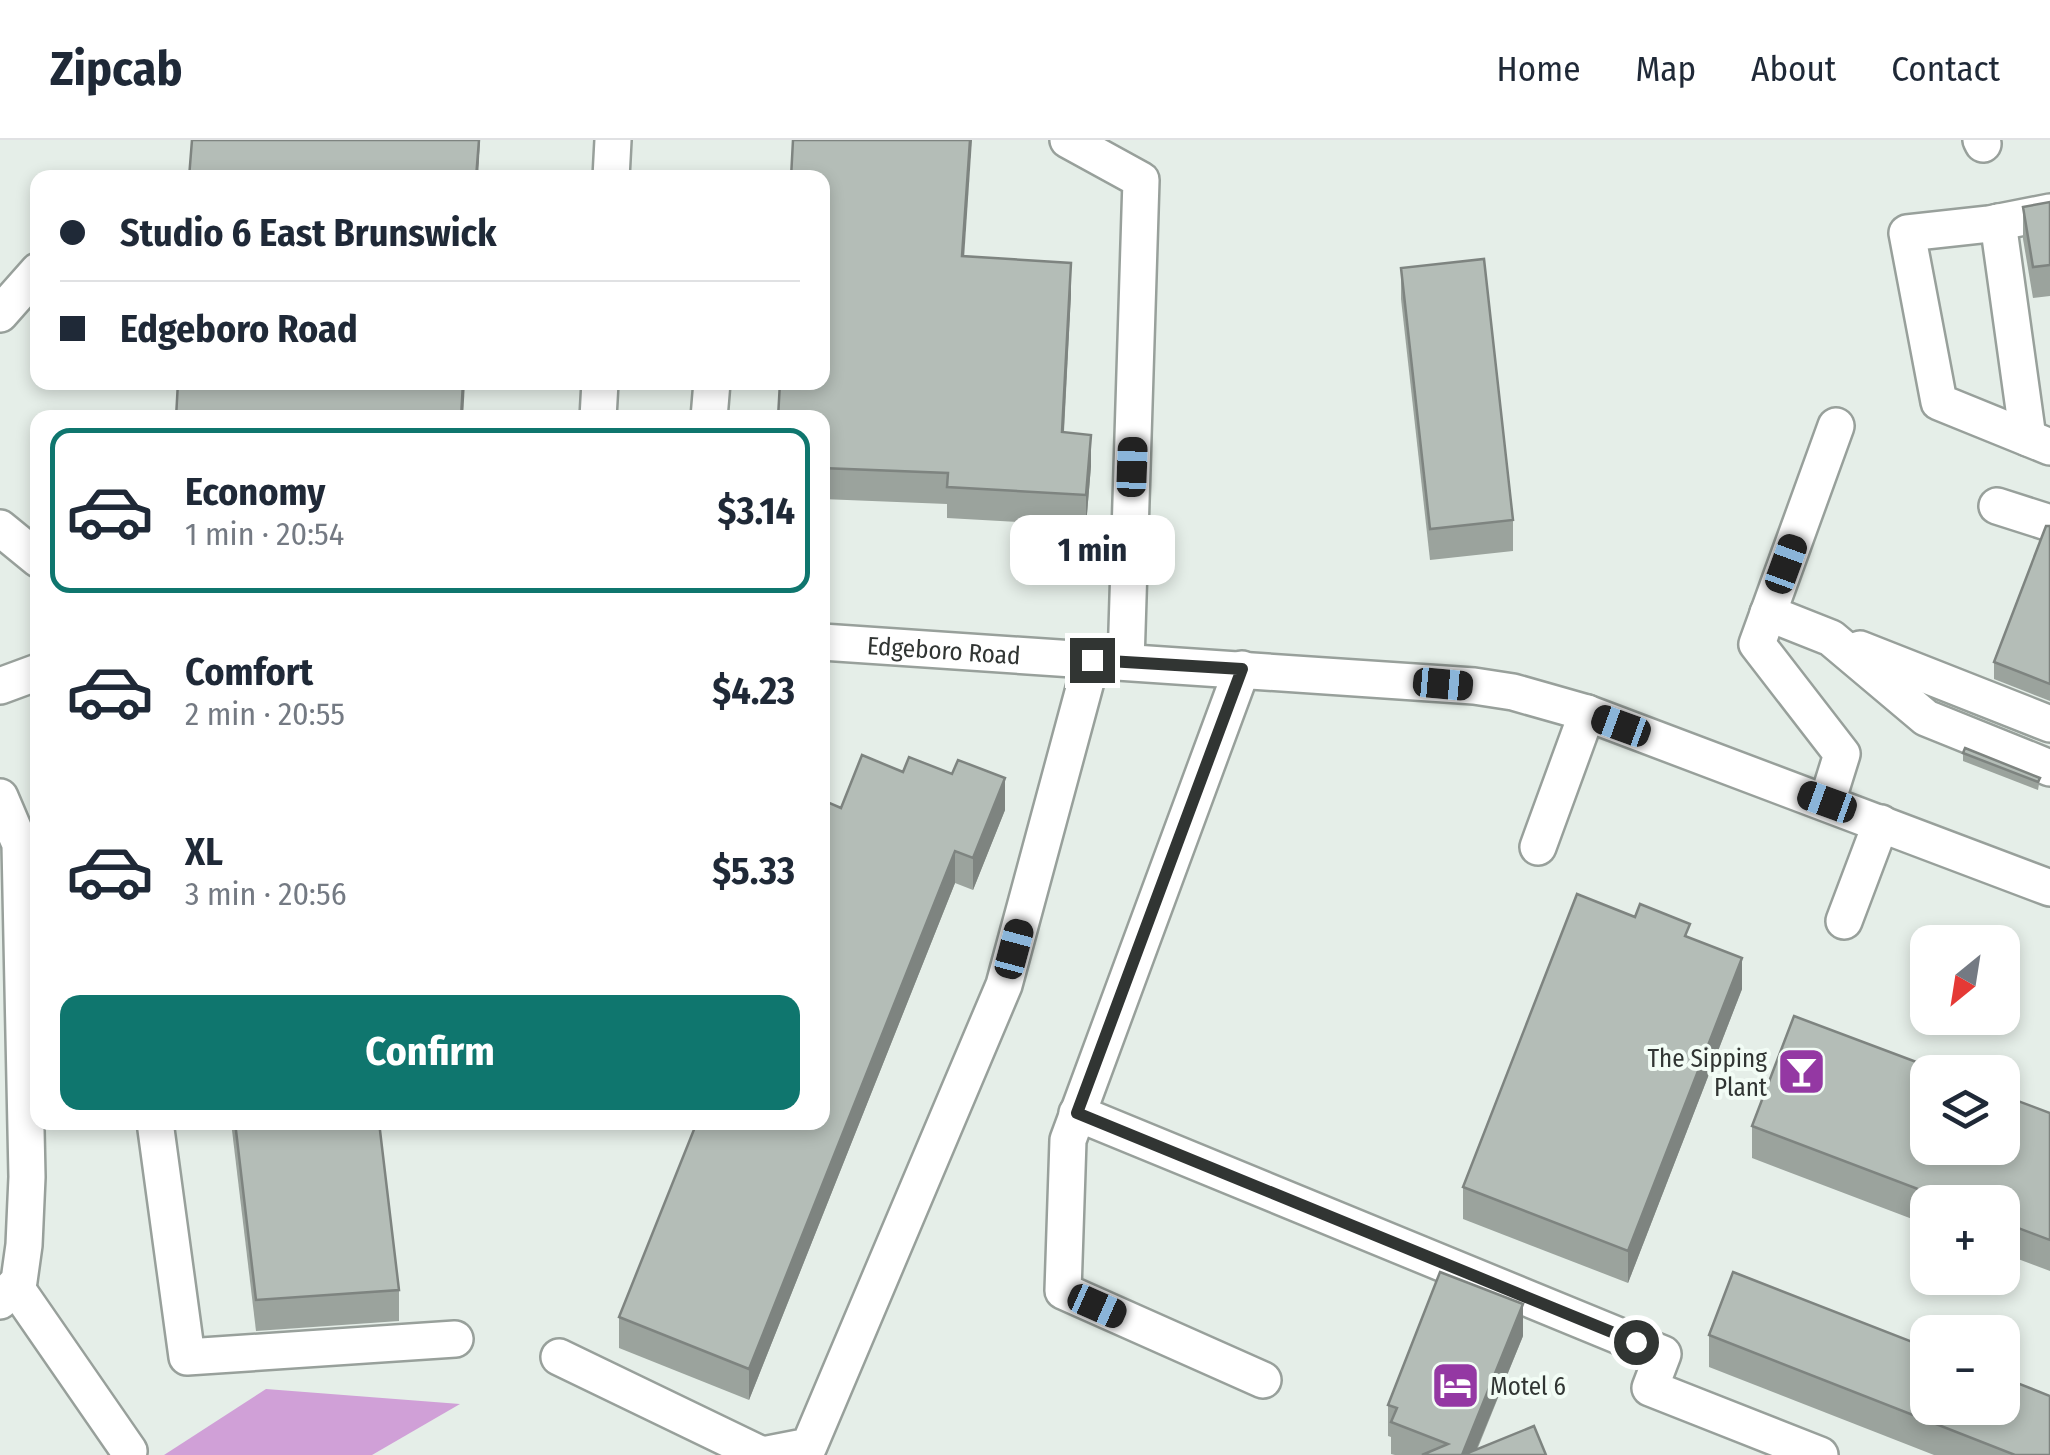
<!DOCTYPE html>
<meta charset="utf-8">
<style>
:root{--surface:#fff;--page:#f2f2f3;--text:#1f2937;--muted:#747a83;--line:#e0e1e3;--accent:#0f766e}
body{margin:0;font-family:"Fira Sans Condensed",sans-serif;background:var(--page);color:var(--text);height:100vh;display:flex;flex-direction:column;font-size:38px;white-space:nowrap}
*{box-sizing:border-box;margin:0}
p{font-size:32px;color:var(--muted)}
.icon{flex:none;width:55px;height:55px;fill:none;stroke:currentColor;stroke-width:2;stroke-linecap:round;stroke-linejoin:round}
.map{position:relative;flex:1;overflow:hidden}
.side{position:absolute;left:30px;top:270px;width:800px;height:720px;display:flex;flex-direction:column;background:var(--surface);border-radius:20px;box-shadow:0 5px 15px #0003}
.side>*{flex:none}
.banner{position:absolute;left:30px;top:30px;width:800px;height:220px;border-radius:20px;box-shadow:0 5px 15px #0003;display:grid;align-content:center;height:220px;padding:0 30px;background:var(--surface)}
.needle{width:65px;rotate:210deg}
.controls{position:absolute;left:1910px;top:785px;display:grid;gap:20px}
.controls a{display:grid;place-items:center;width:110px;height:110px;border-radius:20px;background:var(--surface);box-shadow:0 5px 15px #0003;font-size:50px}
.end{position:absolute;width:45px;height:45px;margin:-22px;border:12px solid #313533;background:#fff;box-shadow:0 0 0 5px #fff}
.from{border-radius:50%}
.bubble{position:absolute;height:70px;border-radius:20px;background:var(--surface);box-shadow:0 5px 15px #0003;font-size:32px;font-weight:700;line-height:70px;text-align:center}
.car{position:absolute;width:30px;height:60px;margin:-30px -15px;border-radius:12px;box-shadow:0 0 8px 2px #0007;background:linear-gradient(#222 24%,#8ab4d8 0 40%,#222 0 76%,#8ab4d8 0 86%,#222 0)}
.banner b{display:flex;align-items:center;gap:35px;height:95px;font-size:38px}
.banner b+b{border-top:2px solid var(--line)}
.banner i{width:25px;height:25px;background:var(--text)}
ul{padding:18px 0 0;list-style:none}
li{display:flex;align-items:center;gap:30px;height:165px;margin:0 20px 15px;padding:0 10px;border:5px solid transparent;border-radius:20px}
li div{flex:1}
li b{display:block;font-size:38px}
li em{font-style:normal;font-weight:700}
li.on{border-color:var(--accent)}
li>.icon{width:90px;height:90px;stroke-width:1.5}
.cta{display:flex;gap:20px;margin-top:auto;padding:20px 30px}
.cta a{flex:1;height:115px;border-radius:20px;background:var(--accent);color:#fff;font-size:40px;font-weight:700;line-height:115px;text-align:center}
header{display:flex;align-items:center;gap:60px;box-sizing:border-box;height:140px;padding:0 50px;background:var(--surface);border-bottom:2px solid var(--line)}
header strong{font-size:48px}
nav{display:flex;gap:55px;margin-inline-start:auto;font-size:35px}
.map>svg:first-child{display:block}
</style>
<header>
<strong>Zipcab</strong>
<nav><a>Home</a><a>Map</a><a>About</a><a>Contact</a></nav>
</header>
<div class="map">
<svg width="2050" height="1315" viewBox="0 0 2050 1315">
<rect width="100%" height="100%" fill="#e5eee8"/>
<polygon fill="#d0a0d7" points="266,1249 460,1264 372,1315 164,1315"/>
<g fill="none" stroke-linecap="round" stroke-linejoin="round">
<defs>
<g id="minor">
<polyline points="1068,0 1141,40 1126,522"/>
<polyline points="1981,0 1983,4"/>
<polyline points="611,38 613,0"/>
<polyline points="2050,72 1989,84 1907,93 1939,262 2050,307"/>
<polyline points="1998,82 2028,298"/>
<polyline points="0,174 38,131"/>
<polyline points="598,278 600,242"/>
<polyline points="709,278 712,242"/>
<polyline points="1997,366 2050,383"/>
<polyline points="0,388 38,419"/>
<polyline points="1768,473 1831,498 1926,578 2050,628"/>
<path id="s1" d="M822 502 1474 546 1513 552 1587 573 2050 748"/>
<polyline points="1860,509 2050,584"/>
<polyline points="1242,529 1068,1000 1063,1151 1263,1240"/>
<polyline points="0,546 38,532"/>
<polyline points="0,657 20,704 27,1037 24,1105 19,1141 0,1161"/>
<polyline points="1827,662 1842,614 1757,504 1836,286"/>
<polyline points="1538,707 1587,573"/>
<polyline points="1844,781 1881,683"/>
<polyline points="1077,973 1663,1214 1650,1248 1820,1315"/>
<polyline points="155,982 187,1217 455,1199"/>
<polyline points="15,1146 129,1311 128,1315"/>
<polyline points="559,1217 762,1315 809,1306 1004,845 1092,519"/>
</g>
</defs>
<use href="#minor" stroke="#98a09b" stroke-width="40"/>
<use href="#minor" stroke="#fff" stroke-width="35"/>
</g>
<g fill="#9ba39d">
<polygon points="2050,62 2050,156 2033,158 2023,99 2023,67"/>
<polygon points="964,116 1071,154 1064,292 1091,326 1086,386 947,378 947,364 822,359 822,278"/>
<polygon points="1401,128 1513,380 1513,411 1430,420 1401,159"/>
<polygon points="2050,386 2050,561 1994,539 1994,522"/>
<polygon points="1963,613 2040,638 2038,650 1963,621"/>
<polygon points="841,668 1005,670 973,750 955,743 749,1260 619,1208 619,1177"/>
<polygon points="1690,798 1742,849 1628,1143 1463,1079 1463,1047"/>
<polygon points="2050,973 2050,1131 2002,1113 2002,1062 1928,1062 1928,1085 1752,1018 1752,986"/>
<polygon points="231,982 379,982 399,1150 399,1181 256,1191"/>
<polygon points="1709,1195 2050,1315 1934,1315 1709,1227"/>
<polygon points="1523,1196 1477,1310 1546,1315 1395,1315 1391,1314 1391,1297 1388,1296 1388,1265"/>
</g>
<g fill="#7e8480">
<polygon points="479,0 480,0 478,38 476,38"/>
<polygon points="970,0 972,0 962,148 962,116"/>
<polygon points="1071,123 1071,154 1062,324 1062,292"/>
<polygon points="463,242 465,242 463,278 461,278"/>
<polygon points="1091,295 1091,326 1086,386 1086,355"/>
<polygon points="1005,638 1005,670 973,750 973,718"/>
<polygon points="955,711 955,743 749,1260 749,1229"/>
<polygon points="1742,818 1742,849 1628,1143 1628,1111"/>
<polygon points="1523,1164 1523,1196 1474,1315 1462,1315"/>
</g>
<g fill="#b4bdb7" stroke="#7e8480" stroke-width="2.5">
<polygon points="192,0 479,0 476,38 189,38"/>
<polygon points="793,0 970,0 962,116 1071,123 1062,292 1091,295 1086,355 947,347 948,333 822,328 822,278 778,278 780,242 822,242 822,38 791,38"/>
<polygon points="2050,62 2050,125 2033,127 2023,67"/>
<polygon points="1484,119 1513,380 1430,389 1401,128"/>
<polygon points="178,242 463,242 461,278 176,278"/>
<polygon points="2046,386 2050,386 2050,544 1994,522"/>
<polygon points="1965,608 2040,638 2038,642 1963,613"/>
<polygon points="862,615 903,632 909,617 952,634 958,620 1005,638 973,718 955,711 749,1229 619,1177 697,982 822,982 822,667 825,661 841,668"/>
<polygon points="1577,754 1635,777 1640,764 1690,784 1685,796 1742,818 1628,1111 1463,1047"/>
<polygon points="1794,876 1943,932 1928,932 1928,1008 2002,1008 2002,955 2050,973 2050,1100 2002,1082 2002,1062 1952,1062 1752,986"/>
<polygon points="235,982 379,982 399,1150 256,1160"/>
<polygon points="1440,1132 1523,1164 1462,1315 1422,1315 1448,1304 1391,1282 1397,1268 1388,1265"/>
<polygon points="1733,1132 1928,1208 1928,1268 2002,1268 2002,1237 2050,1256 2050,1315 2015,1315 1709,1195"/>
<polygon points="1534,1286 1546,1315 1463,1315"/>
</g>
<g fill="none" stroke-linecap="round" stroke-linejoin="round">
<polyline stroke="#313533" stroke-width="12" points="1092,520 1242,529 1077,973 1636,1202"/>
</g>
<defs>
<symbol id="bar-square" viewBox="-11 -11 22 22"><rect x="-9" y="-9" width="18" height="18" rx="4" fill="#9438a3" stroke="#f2fcf5"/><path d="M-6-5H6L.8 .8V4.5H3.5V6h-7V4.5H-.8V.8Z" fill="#fff"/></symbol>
<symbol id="hotel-square" viewBox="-11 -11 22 22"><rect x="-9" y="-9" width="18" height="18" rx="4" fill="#9438a3" stroke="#f2fcf5"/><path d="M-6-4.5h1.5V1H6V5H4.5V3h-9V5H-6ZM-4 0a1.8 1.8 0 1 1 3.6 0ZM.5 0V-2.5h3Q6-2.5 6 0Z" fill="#fff"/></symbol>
</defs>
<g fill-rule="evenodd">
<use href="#bar-square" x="1774" y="904" width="55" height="55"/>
<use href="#hotel-square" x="1428" y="1218" width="55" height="55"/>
</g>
<g text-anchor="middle" stroke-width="8" stroke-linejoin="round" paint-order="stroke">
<g font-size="25" fill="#313533" stroke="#f2fcf5">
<text dy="9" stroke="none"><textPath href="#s1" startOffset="122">Edgeboro Road</textPath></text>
</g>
<g font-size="25" fill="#313533" stroke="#f2fcf5" text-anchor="end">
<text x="1767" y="927">The Sipping<tspan x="1767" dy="29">Plant</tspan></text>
<text x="1490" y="1255" text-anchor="start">Motel 6</text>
</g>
</g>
</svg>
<div class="controls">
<a><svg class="needle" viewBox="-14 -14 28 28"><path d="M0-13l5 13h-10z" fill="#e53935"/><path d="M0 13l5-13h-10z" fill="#747a83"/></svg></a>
<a><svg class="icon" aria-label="layers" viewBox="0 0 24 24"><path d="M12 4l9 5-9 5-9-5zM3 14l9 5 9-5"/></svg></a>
<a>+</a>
<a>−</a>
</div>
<i class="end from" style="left:1636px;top:1202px"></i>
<i class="end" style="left:1092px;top:520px"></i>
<div class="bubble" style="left:1010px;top:375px;width:165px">1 min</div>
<i class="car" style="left:1132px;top:327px;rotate:2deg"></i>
<i class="car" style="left:1786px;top:424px;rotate:20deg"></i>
<i class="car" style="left:1443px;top:544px;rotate:95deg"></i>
<i class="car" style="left:1621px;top:586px;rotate:290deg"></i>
<i class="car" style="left:1827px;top:662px;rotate:290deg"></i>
<i class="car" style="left:1014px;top:809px;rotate:15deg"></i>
<i class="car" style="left:1097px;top:1166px;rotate:114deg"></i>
<div class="banner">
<b><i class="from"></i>Studio 6 East Brunswick</b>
<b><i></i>Edgeboro Road</b>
</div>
<section class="side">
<ul>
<li class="on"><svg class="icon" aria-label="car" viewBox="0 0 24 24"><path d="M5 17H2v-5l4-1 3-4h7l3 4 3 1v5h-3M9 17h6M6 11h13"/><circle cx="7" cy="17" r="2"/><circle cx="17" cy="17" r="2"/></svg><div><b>Economy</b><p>1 min · 20:54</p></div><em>$3.14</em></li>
<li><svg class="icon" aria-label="car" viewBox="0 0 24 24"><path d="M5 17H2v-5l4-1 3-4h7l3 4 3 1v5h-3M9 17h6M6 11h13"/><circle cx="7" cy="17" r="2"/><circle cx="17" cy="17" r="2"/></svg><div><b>Comfort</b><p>2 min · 20:55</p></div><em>$4.23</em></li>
<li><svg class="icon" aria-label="car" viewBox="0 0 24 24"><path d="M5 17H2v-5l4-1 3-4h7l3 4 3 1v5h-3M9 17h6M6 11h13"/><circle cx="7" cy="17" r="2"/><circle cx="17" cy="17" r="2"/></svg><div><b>XL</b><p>3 min · 20:56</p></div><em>$5.33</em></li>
</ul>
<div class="cta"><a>Confirm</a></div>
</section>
</div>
